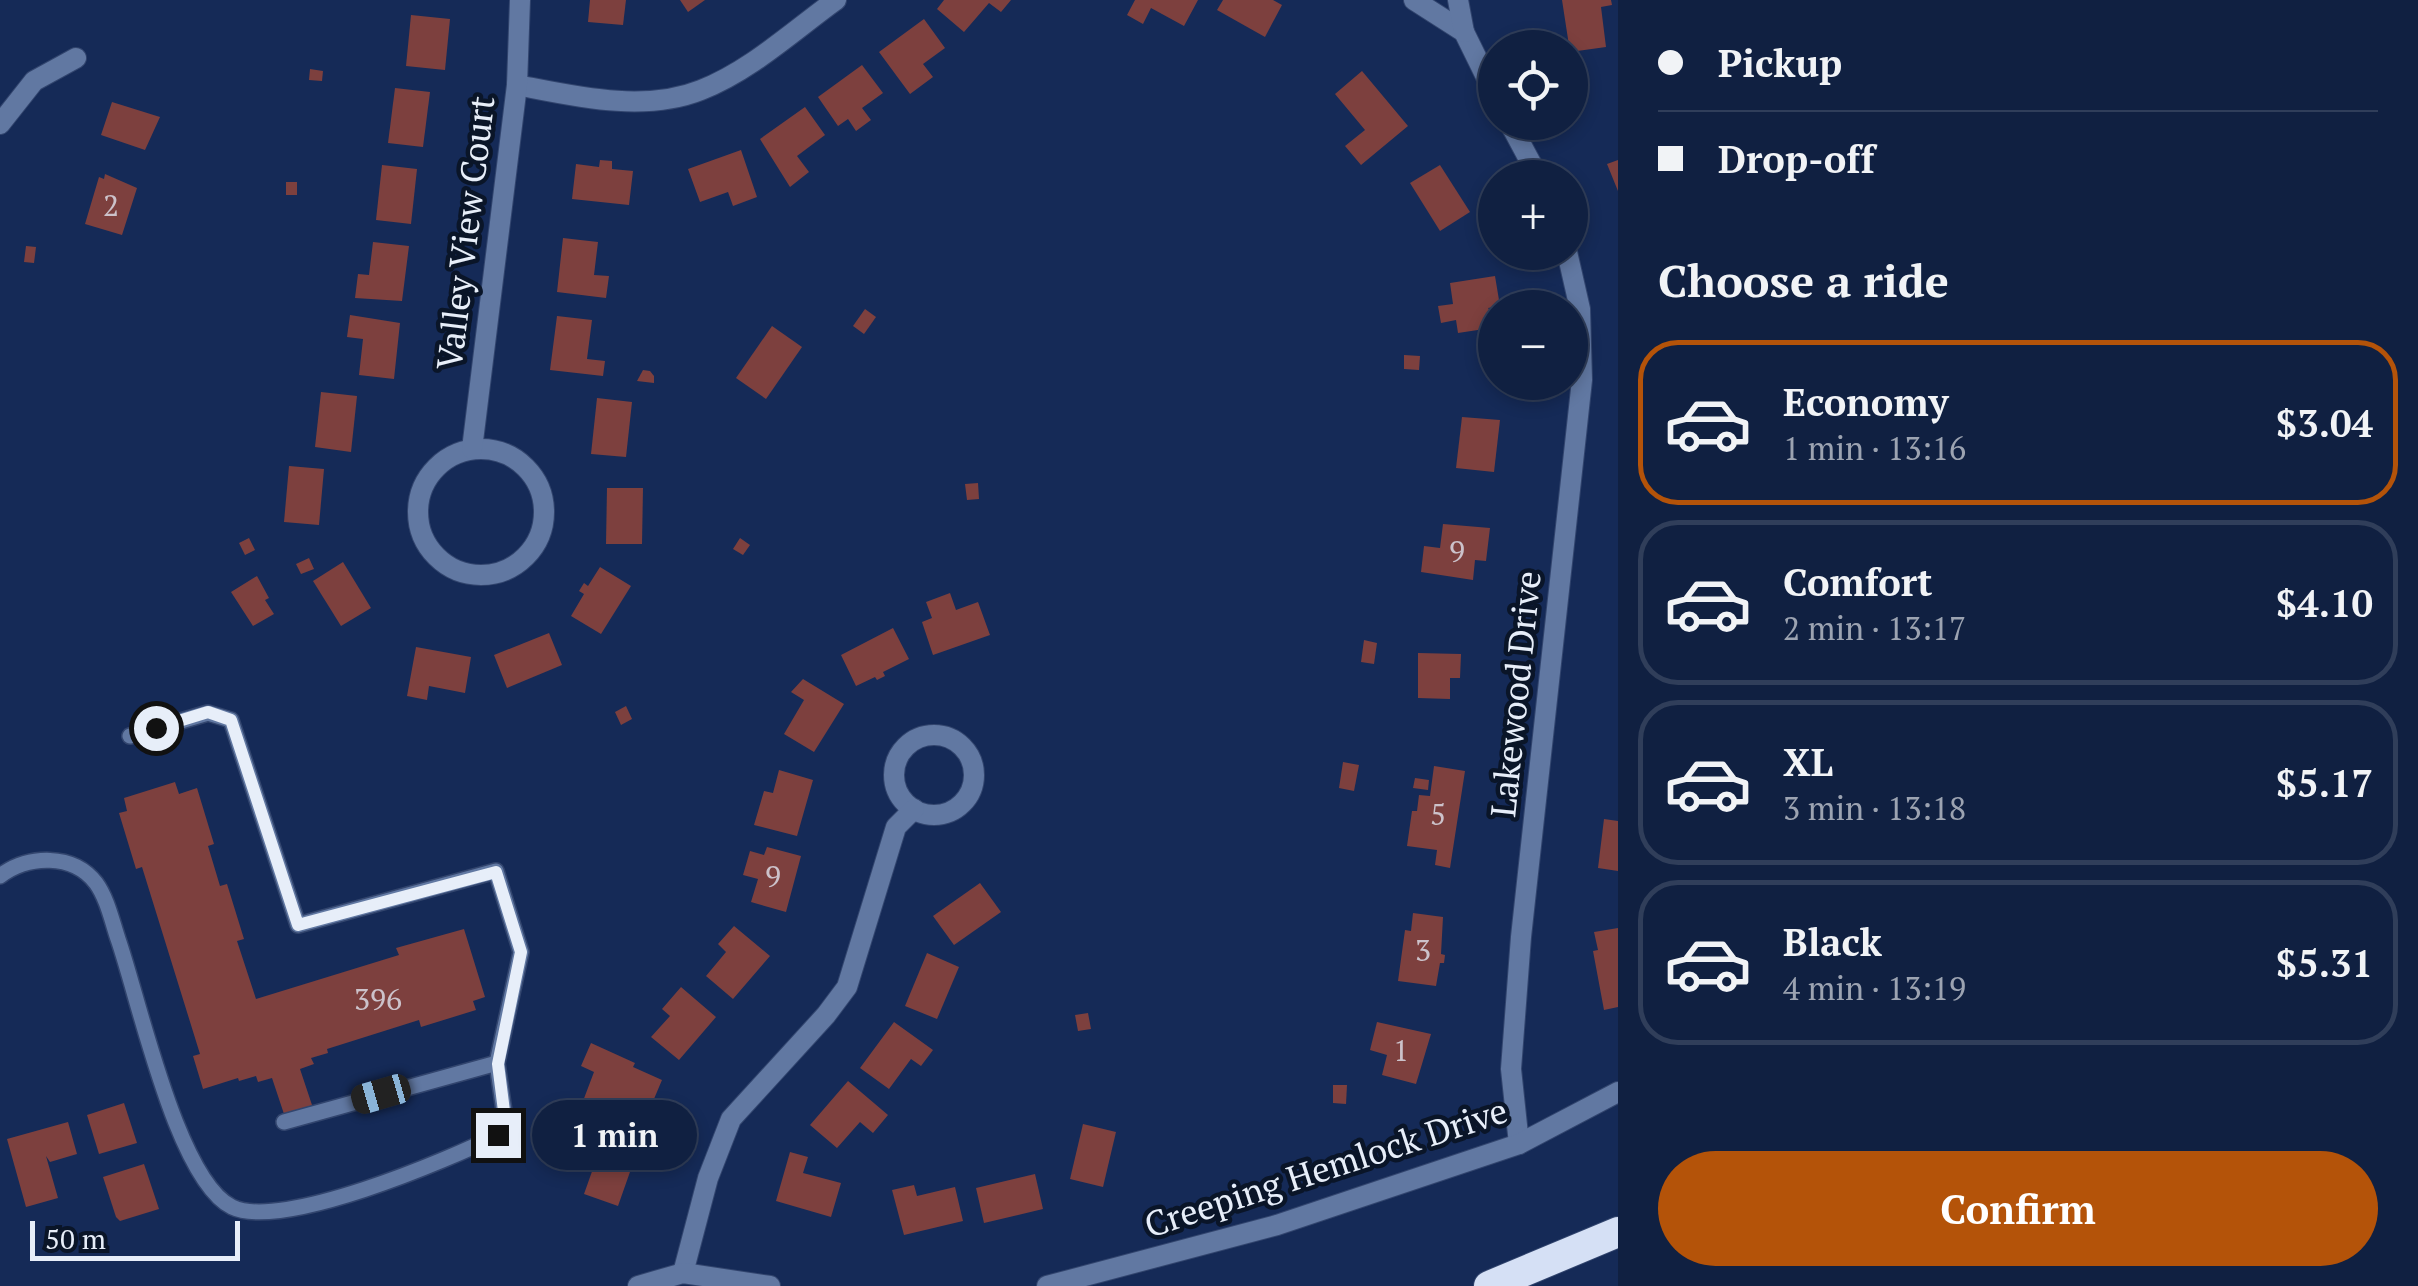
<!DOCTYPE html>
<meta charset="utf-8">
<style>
:root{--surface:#102041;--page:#192848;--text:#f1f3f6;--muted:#9ca3b1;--line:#303e5a;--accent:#b45309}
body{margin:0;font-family:"PT Serif",serif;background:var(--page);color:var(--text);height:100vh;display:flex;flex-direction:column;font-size:38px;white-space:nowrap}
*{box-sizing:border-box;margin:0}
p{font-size:32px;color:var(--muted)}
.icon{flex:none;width:55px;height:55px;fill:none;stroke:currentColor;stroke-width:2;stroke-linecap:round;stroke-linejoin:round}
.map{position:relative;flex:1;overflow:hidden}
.side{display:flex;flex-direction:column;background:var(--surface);width:800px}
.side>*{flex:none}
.guide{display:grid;align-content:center;height:220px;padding:0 40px;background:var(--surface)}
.tools{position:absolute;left:1478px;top:30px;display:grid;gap:20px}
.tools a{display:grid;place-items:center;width:110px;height:110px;border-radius:50%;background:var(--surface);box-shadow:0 5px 15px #0003,0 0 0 2px var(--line);font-size:50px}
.scale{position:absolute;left:30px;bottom:25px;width:210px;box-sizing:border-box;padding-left:10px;border:5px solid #e7eef9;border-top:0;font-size:28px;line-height:35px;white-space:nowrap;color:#e7eef9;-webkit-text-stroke:8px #0a1528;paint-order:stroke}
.end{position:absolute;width:45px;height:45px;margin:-22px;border:12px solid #e7eef9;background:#111;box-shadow:0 0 0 5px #111}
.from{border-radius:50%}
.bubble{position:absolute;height:70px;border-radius:35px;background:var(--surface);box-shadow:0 5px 15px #0003,0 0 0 2px var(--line);font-size:32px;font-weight:700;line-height:70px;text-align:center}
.car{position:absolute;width:30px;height:60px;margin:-30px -15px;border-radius:12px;box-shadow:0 0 8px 2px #0007;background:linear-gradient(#222 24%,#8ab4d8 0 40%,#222 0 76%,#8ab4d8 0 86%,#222 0)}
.guide b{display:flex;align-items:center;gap:35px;height:95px;font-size:38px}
.guide b+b{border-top:2px solid var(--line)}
.guide i{width:25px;height:25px;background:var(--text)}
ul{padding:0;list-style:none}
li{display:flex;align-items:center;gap:30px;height:165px;margin:0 20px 15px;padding:0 20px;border:5px solid var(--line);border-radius:40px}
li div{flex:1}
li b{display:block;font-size:38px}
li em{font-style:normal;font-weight:700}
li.current{border-color:var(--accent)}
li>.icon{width:90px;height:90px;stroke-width:1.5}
h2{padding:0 40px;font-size:45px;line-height:120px}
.primary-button{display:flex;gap:20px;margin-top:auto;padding:20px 40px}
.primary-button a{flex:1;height:115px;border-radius:60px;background:var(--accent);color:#fff;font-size:40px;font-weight:700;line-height:115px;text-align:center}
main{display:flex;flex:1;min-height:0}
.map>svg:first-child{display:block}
</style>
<main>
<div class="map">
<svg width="1618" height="1286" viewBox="0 0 1618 1286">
<rect width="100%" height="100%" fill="#152a57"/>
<g fill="#7d403e">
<polygon points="590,0 626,0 623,25 588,22"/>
<polygon points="680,0 705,0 688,12"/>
<polygon points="944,0 1011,0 1001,12 989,3 964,32 937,9"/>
<polygon points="1135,0 1198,0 1184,26 1151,8 1143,24 1127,15"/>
<polygon points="1223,0 1273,0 1282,5 1265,37 1217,10"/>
<polygon points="1562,0 1611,0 1612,5 1601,7 1606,47 1570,52"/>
<polygon points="411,15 450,19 445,70 406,66"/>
<polygon points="924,19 945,48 923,64 933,77 910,94 879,52"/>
<polygon points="862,65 883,93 862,108 871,120 856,131 848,119 838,126 818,97"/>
<polygon points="310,69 323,71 322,81 309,80"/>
<polygon points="1362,71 1408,126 1361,165 1345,146 1365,130 1335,94"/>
<polygon points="395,88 430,92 423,147 388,143"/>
<polygon points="112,102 160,117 145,150 101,135"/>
<polygon points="805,107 825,135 797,156 809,172 790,187 760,139"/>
<polygon points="741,150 757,197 733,206 728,192 700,202 688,169"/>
<polygon points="600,160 612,161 612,169 633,171 629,205 572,199 576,164 599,167"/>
<polygon points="1618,160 1618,191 1607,164"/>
<polygon points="382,165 417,169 411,224 376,220"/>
<polygon points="1440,165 1470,212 1440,231 1410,183"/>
<polygon points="105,174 137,188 122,235 85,224 99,177 104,179"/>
<rect x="286" y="182" width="11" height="13"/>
<polygon points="563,238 598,242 594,275 609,276 606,298 557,292"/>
<polygon points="373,242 409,246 402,301 355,298 358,274 369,275"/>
<polygon points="26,246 36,247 34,263 24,262"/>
<polygon points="1495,276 1500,306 1488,308 1491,312 1491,328 1458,333 1456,320 1441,323 1438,306 1453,304 1450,283"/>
<polygon points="865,309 876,317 864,334 853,326"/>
<polygon points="350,315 400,323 394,379 359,375 363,339 347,337"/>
<polygon points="557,316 592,320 587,359 605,361 603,376 550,370"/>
<polygon points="772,326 802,347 766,399 736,378"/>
<polygon points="1404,355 1420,356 1419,370 1404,369"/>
<polygon points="643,370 650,371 654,376 654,383 637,381"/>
<polygon points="321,392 357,396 351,452 315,447"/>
<polygon points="597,398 632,402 626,457 591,454"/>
<polygon points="1462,417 1500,420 1494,472 1456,468"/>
<polygon points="289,466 324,469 319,525 284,522"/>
<polygon points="978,483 979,499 967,500 965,484"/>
<polygon points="607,488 643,488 642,544 606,544"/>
<polygon points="1443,524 1490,528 1486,561 1475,560 1473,580 1421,572 1424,546 1440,548"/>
<polygon points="249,538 255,550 245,555 239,543"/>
<polygon points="740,538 750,545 743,555 733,549"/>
<polygon points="309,558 314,569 301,574 296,564"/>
<polygon points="343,562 371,608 341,626 313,581"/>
<polygon points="600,567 631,586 601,634 571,616 584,594 579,591 584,583 588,586"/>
<polygon points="257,576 269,598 265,600 274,614 253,626 231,592"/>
<polygon points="950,593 956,610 978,602 990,635 933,655 922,622 932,618 926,602"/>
<polygon points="893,628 909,659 883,672 885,676 877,680 875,677 856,686 841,655"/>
<polygon points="549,633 562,665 507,688 494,655"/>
<polygon points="1364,640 1377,643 1374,664 1361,662"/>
<polygon points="416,647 471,657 465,693 429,686 427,700 407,696"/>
<polygon points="1418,653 1461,654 1460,678 1450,678 1450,699 1418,698"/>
<polygon points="803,679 844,704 814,752 784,734 804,700 791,692"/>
<polygon points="626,706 632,719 621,725 615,712"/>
<polygon points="1343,762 1359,765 1354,791 1339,788"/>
<polygon points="1434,766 1465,771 1450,868 1435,865 1437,850 1407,846 1412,811 1417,811 1419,795 1430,796"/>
<polygon points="779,770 813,780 797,836 754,825 764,791 773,793"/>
<polygon points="1415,778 1429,780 1428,790 1413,788"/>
<polygon points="175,782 179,794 197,788 214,844 208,846 220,886 227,884 244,939 237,941 256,999 399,955 396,948 464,929 485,997 473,1001 476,1010 421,1027 419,1020 327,1049 328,1053 311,1058 314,1064 300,1069 313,1108 285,1117 272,1078 258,1082 256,1076 239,1081 238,1078 203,1089 193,1056 200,1054 142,867 136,869 119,813 127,811 124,798"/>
<polygon points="1604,819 1618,821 1618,871 1598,868"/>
<polygon points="767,847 801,856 786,912 751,902 758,879 743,875 750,851 764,855"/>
<polygon points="980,883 1001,912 954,945 933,916"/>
<polygon points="1413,913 1443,917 1441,954 1445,955 1444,963 1440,963 1436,986 1398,981 1405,930 1411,931"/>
<polygon points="734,926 770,956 733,999 706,976 726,952 718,944"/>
<polygon points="1618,928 1618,1007 1604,1010 1593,951 1598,950 1594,932"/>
<polygon points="927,953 959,967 937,1019 905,1006"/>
<polygon points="681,987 716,1017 679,1060 651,1037 670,1016 662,1009"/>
<polygon points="1088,1013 1091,1029 1078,1031 1075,1015"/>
<polygon points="894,1022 933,1050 921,1066 911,1059 889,1089 860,1068"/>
<polygon points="1377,1022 1431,1034 1416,1084 1382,1075 1387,1055 1370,1050"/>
<polygon points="591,1043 635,1063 633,1067 662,1080 640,1132 580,1109 594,1072 581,1066"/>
<polygon points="848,1081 888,1115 873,1133 860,1122 837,1148 810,1125"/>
<polygon points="1333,1085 1347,1085 1346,1104 1333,1103"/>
<polygon points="124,1103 137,1143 99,1154 87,1115"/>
<polygon points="68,1122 77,1154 50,1162 46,1156 58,1198 26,1207 7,1139"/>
<polygon points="1083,1124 1116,1132 1103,1187 1070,1179"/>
<polygon points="584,1131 637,1152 618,1206 584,1194 595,1163 575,1156"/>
<polygon points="790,1152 808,1157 803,1173 841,1183 831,1217 776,1201"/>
<polygon points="144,1164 159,1209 120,1221 116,1217 103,1177"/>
<polygon points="1035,1174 1043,1209 984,1223 976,1188"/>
<polygon points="914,1185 917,1196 955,1187 963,1221 904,1235 892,1190"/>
</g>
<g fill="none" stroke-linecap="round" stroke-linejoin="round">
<defs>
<g id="service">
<path d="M0 876C28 855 73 853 96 883 107 898 112 921 118 939 139 999 177 1180 232 1207 281 1231 448 1160 498 1135L504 1111 497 1063 521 952 496 871 298 925 231 720 208 713 130 736"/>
<polyline points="284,1122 497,1063"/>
</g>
<g id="minor">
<polyline points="1414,0 1464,32 1495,95"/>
<polyline points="1458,0 1464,32"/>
<path d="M517 85C574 96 644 113 701 90 750 71 793 31 836 0"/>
<polyline points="1509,122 1539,178"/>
<polyline points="0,124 34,81 76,58"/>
<circle cx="481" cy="512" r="63"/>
<polyline points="472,449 517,85 520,0"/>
<circle cx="934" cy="775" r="40"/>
<polyline points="1519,1144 1511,1069 1521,937 1582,380 1580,309 1567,252"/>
<polyline points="683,1273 708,1178 731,1119 826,1015 847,987 896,827 914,809"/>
<polyline points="638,1286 683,1273 770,1286"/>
<polyline points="1047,1286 1277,1225 1519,1144 1618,1092"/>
</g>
<polyline id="motorway" points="1489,1286 1618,1232"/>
</defs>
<use href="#service" stroke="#32456e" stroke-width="18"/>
<use href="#minor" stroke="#32456e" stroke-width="22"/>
<use href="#motorway" stroke="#32456e" stroke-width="32"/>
<use href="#service" stroke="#6178a2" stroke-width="15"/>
<use href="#minor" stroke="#6178a2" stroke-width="20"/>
<use href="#motorway" stroke="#d5e0f5" stroke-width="30"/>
</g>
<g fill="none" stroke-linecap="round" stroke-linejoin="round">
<polyline stroke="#e7eef9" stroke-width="12" points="156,728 208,712 231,720 298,925 496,872 521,952 498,1064 504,1111 498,1135"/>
</g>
<g text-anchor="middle" stroke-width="9" stroke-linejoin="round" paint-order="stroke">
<g font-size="30" fill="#ccc2ca">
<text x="111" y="216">2</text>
<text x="1457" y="562">9</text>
<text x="1438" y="825">5</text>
<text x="773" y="887">9</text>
<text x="1423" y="961">3</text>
<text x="378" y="1010">396</text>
<text x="1401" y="1061">1</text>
</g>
<g font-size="35" fill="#e7eef9" stroke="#0a1528">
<text transform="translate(466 233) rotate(-83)" y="12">Valley View Court</text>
<text transform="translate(1516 694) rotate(-84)" y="12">Lakewood Drive</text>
<text transform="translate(1326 1168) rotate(-18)" y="12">Creeping Hemlock Drive</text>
</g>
</g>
</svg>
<div class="tools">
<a><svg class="icon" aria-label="locate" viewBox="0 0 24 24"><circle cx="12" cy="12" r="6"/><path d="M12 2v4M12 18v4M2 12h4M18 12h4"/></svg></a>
<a>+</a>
<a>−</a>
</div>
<div class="scale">50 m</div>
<i class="end from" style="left:156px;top:728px"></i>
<i class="end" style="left:498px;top:1135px"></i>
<div class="bubble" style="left:532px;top:1100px;width:165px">1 min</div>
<i class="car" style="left:381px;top:1094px;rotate:254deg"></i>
</div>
<section class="side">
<div class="guide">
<b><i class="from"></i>Pickup</b>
<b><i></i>Drop-off</b>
</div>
<h2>Choose a ride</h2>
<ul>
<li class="current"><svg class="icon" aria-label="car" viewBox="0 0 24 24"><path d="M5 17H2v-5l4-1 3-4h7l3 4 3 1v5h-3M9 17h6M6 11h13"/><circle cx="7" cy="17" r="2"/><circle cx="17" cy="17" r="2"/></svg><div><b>Economy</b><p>1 min · 13:16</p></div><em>$3.04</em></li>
<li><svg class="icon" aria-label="car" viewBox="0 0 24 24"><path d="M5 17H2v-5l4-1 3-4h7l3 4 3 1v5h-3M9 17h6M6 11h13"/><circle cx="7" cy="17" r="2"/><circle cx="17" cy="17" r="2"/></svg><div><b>Comfort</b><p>2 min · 13:17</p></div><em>$4.10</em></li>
<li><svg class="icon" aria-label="car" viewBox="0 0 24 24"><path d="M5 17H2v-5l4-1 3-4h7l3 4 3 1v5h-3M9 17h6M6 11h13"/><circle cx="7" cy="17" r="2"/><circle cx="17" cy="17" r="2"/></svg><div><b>XL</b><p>3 min · 13:18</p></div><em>$5.17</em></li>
<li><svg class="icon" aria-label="car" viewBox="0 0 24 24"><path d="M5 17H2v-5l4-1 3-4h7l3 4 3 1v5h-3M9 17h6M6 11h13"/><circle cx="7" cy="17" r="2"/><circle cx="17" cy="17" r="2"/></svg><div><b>Black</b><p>4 min · 13:19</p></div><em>$5.31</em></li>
</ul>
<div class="primary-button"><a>Confirm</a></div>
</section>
</main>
